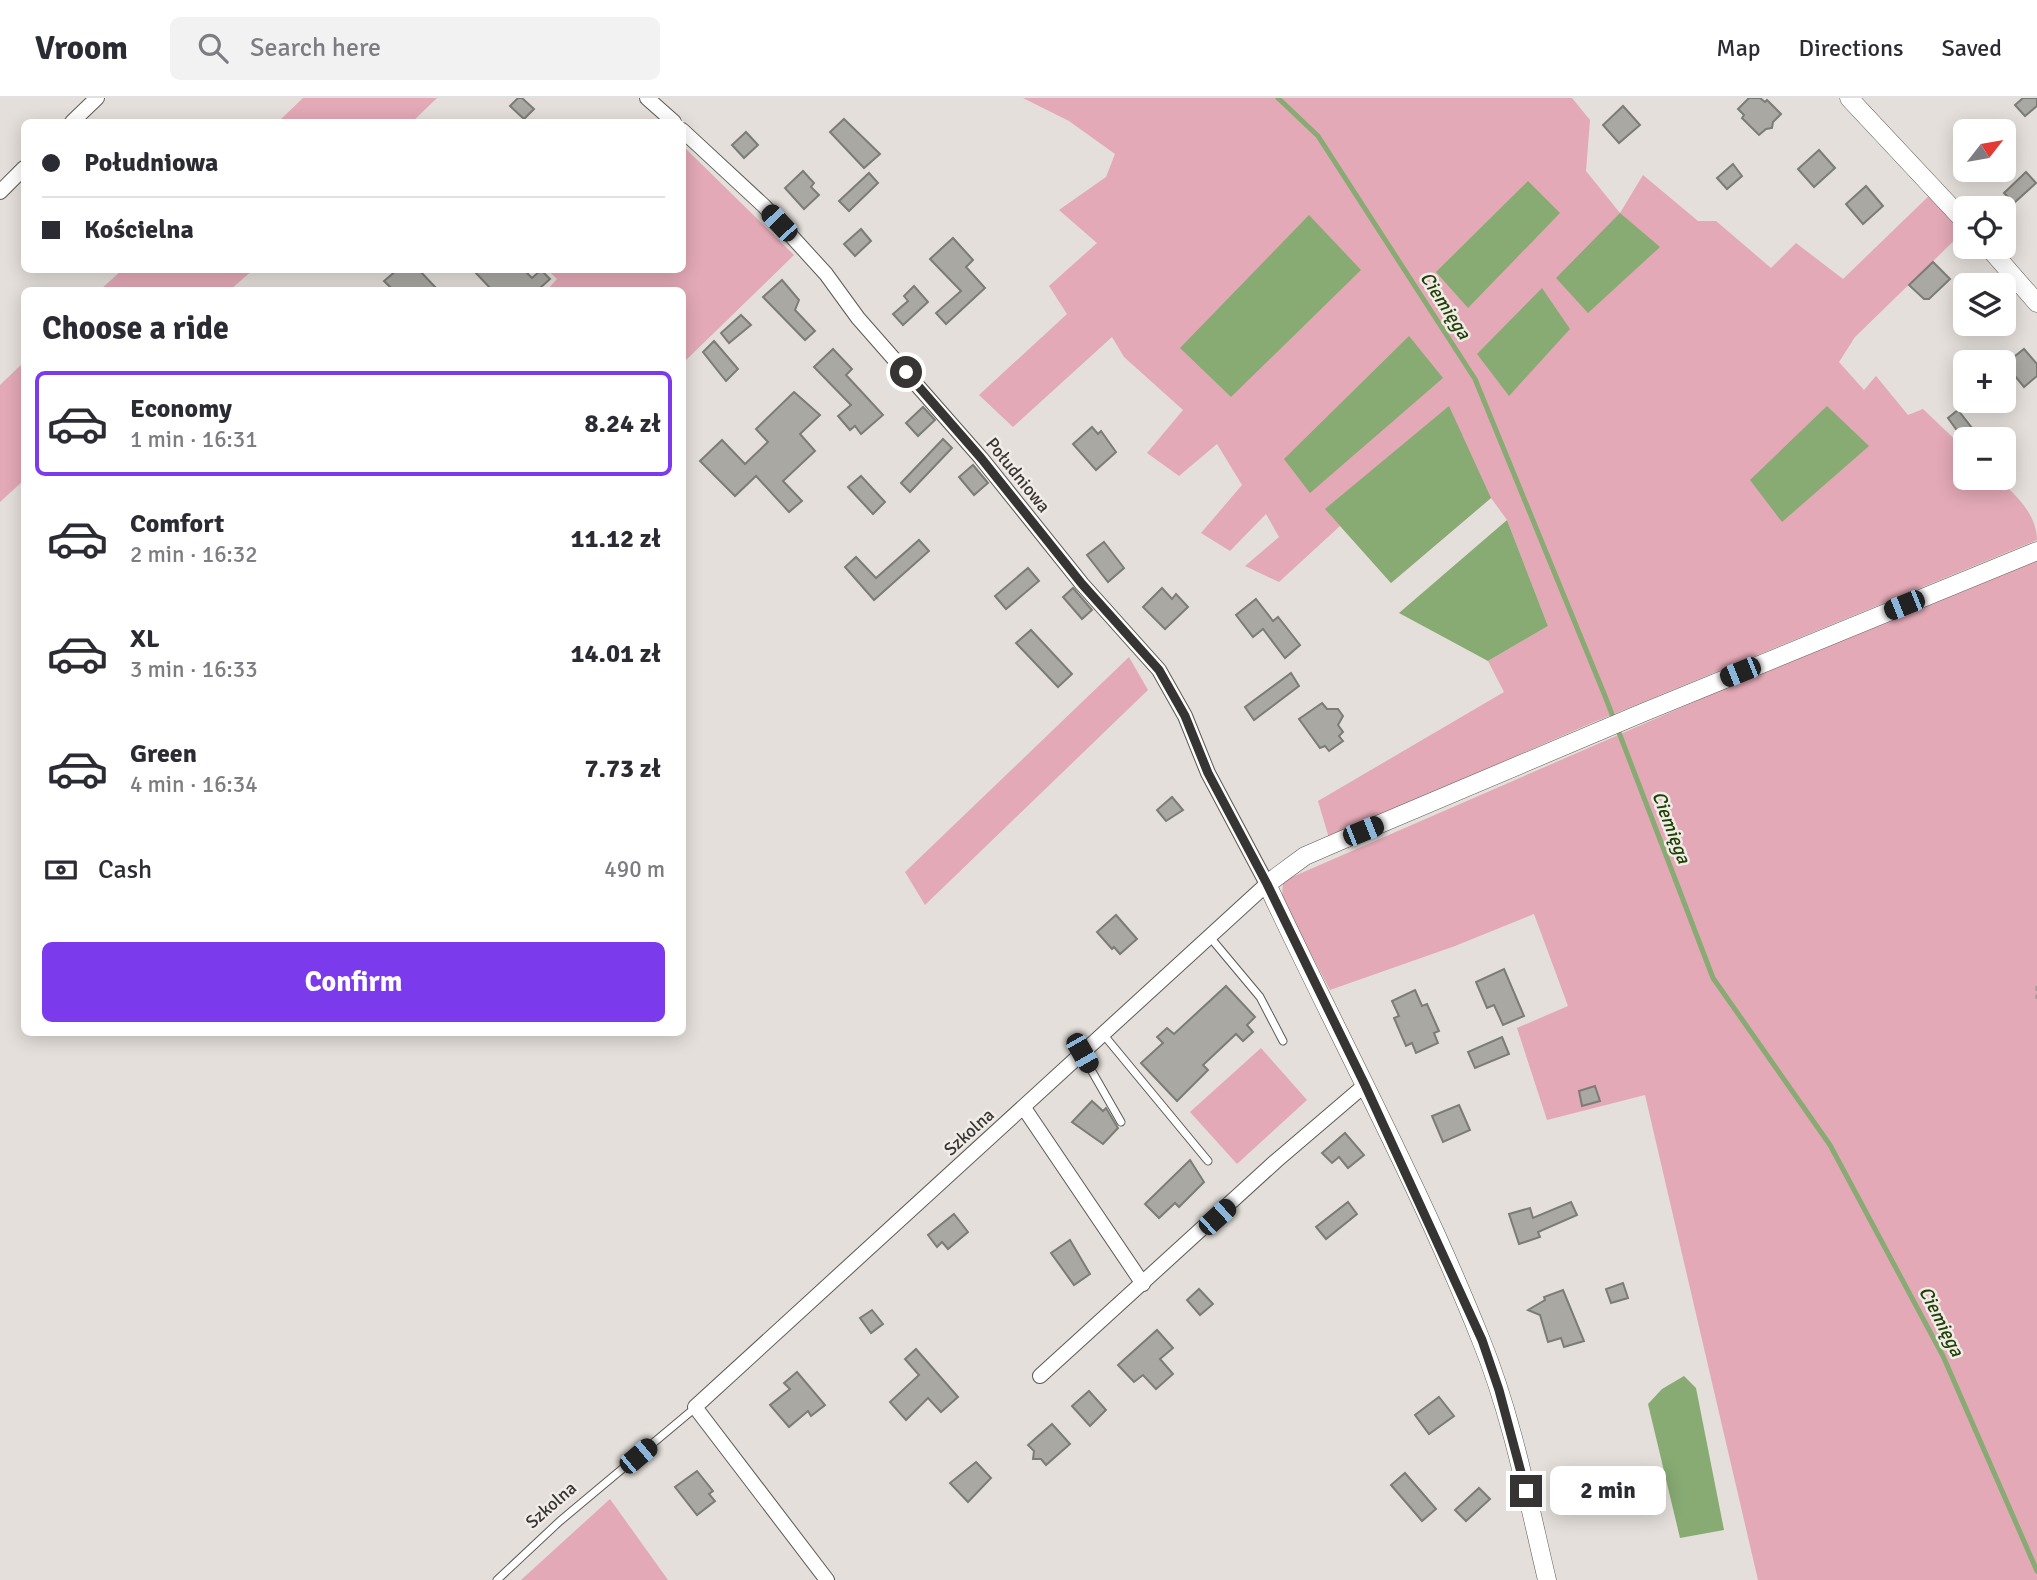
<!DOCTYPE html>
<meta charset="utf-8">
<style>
:root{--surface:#fff;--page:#f2f2f3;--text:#2b2b33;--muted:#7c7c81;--line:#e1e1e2;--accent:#7c3aed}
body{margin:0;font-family:Signika,sans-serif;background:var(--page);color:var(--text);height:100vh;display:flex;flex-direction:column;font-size:26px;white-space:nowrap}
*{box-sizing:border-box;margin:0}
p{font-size:23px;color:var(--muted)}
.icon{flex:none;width:38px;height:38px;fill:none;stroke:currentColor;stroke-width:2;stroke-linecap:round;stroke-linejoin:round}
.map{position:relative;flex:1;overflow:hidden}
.panel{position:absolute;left:21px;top:189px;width:665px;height:749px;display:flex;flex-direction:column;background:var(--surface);border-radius:10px;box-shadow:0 4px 18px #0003}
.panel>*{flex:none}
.banner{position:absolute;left:21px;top:21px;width:665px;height:154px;border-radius:10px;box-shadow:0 4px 18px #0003;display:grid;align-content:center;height:154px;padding:0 21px;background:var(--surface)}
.needle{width:46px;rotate:59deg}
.buttons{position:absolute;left:1953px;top:21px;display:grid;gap:14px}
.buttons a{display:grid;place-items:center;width:63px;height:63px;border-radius:10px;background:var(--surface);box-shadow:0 4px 18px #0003;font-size:35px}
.end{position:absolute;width:32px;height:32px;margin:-16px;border:9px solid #373533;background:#fff;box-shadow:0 0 0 4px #fff}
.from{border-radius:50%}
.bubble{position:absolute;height:49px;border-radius:10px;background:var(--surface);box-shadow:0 4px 18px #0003;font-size:23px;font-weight:700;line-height:49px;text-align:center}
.car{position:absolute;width:21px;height:42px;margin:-21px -10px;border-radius:9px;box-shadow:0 0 5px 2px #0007;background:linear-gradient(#222 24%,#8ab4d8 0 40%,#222 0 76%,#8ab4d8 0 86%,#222 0)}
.banner b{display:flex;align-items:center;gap:24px;height:66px;font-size:26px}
.banner b+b{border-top:2px solid var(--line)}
.banner i{width:18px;height:18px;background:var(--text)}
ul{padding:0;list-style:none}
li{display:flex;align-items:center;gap:21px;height:105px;margin:0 14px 10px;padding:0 7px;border:4px solid transparent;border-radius:10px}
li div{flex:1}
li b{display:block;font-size:26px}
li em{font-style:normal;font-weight:700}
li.selected{border-color:var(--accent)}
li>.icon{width:63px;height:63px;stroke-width:1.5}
h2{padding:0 21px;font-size:32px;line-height:84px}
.pay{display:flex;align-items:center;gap:18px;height:77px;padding:0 21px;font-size:26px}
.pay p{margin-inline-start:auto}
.primary-button{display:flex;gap:14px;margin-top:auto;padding:14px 21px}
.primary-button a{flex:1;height:80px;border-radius:10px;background:var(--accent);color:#fff;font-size:28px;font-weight:700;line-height:80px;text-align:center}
header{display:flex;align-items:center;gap:42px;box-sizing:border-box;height:98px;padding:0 35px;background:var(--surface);border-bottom:2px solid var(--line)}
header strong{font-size:33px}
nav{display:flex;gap:38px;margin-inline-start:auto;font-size:24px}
.search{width:490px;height:63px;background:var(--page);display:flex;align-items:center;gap:18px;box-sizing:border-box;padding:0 24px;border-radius:10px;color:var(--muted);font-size:26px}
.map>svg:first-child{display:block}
</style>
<header>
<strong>Vroom</strong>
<div class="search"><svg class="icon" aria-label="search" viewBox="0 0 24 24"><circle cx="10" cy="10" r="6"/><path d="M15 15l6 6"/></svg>Search here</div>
<nav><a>Map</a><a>Directions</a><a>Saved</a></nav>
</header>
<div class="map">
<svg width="2037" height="1482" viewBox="0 0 2037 1482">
<rect width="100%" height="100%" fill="#e4dfda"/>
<g fill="#e3a9b6">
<polygon points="303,0 437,0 412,24 278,24"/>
<path d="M1023 0H1572L1590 22 1586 73 1620 115 1643 77 1698 123H1716L1771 170 1796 145 1843 181 1936 91 1965 132 1855 239 1839 264 1864 292 1876 278 1908 317 1923 311 1965 351V380H1997C2015 396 2037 416 2037 442L1587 627 1329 740 1318 703 1504 594 1488 563 1548 528 1507 422 1491 400 1391 485 1340 428 1279 484 1245 468 1279 439 1266 416 1230 453 1201 435 1242 387 1217 346 1179 378 1147 355 1183 312 1124 259 1112 239 1013 329 979 297 1067 216 1049 188 1097 145 1059 112 1106 79 1115 56 1069 23Z"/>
<polygon points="683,48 794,157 683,265 682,192 547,192 557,181 548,172 682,172"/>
<polygon points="122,172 253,172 230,192 100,192"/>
<polygon points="24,264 24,382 0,404 0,287"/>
<polygon points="2037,462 2037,1482 1758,1482 1645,997 1547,1022 1517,930 1568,908 1534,816 1455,848 1330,892 1282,801 1283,783 1818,550"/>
<polygon points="1129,559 1148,592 925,807 905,774"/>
<polygon points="1261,950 1307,1002 1237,1066 1190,1014"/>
<polygon points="610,1401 668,1482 521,1482"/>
</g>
<g fill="#87ab73">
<polygon points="1528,83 1560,115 1468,210 1436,174"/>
<polygon points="1620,115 1660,149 1588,215 1556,180"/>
<polygon points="1309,117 1361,172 1231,299 1180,250"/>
<polygon points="1542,190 1570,231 1509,298 1477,256"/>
<polygon points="1409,238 1443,280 1310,395 1284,361"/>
<polygon points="1449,308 1491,400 1391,485 1325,411"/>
<polygon points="1827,308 1869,348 1782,424 1750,382"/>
<polygon points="1507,422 1548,528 1488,563 1399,515"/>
<polygon points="1684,1278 1696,1290 1724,1432 1680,1440 1648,1306 1662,1291"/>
</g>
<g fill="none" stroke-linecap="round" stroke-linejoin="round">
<polyline stroke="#87ab73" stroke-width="5" points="1278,0 1318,38 1475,281 1605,598 1713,880 1830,1047 1943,1258 2037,1473"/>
</g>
<g fill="#a9a8a3" stroke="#7c7c76" stroke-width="2">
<polygon points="518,0 522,0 534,11 524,21 510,8"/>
<polygon points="1749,0 1760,0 1765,4 1767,2 1781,16 1773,24 1772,30 1766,31 1759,37 1742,20 1744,17 1738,11"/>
<polygon points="2023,0 2037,0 2037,8 2025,18 2015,7"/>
<polygon points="1623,8 1640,27 1619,45 1603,27"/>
<polygon points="844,21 880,56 864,70 830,34"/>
<polygon points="746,34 758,47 744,60 732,47"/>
<polygon points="1819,52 1835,70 1814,89 1798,71"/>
<polygon points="1733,66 1742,78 1727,91 1717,80"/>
<polygon points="803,73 814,85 811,89 819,97 804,111 785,90"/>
<polygon points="2026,74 2036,85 2014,105 2004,95"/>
<polygon points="869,75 878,85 849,113 839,103"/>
<polygon points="1866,88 1883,108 1863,126 1846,106"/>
<polygon points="861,131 871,143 855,158 844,146"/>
<polygon points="953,140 973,162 966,169 985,190 946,226 936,215 961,193 930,161"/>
<polygon points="1933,164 1950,181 1929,201 1924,201 1909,187"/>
<polygon points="397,172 419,172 438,192 393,192 384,183"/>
<polygon points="473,172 524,172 532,180 541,172 550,181 540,190 542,192 492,192"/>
<polygon points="782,182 799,202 795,212 815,233 805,242 763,199"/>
<polygon points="914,188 928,204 903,227 893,216 908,203 904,198"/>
<polygon points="741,217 751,227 729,245 721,235"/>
<polygon points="714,243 738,271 726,283 703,254"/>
<polygon points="833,251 852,271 846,277 883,317 861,336 855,328 850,332 838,318 851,307 814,269"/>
<polygon points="2024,251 2037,266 2037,278 2024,289 2005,266"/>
<polygon points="794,294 820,317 800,336 815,353 783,383 802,403 789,414 756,378 735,398 700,363 722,342 745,366 768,344 756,331"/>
<polygon points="923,309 935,322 918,338 906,325"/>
<polygon points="1958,312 1972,330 1961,338 1948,320"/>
<polygon points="1092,329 1098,336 1101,333 1116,354 1096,372 1073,346"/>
<polygon points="943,341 952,350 910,394 901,385"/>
<polygon points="973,367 988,385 974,397 959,379"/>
<polygon points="861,378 885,404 873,416 848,389"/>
<polygon points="919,442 929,453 874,502 845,469 856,459 876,480"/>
<polygon points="1104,444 1124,470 1108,484 1087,457"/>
<polygon points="1028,470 1039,483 1006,511 995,498"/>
<polygon points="1073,490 1092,512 1082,521 1063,499"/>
<polygon points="1162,490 1172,501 1176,496 1188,509 1165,531 1143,509"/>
<polygon points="1256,501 1273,523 1278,519 1300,547 1285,560 1263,531 1253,539 1236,517"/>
<polygon points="1031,532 1072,576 1058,589 1016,545"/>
<polygon points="1291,575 1299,588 1254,622 1245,609"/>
<polygon points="1322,605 1327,611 1338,611 1343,618 1338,627 1343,634 1339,638 1343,643 1329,653 1325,648 1320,650 1299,621"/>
<polygon points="1172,699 1183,712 1166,723 1157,712"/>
<polygon points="1116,817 1137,841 1120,856 1114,849 1112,851 1097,834"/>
<polygon points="1504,871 1524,918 1503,927 1494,907 1487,910 1476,884"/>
<polygon points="1226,888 1255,919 1247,927 1253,934 1243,943 1236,936 1203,967 1208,972 1177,1003 1141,965 1163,945 1157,939 1167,930 1174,936"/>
<polygon points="1415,892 1422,908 1427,906 1439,933 1434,935 1438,945 1416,955 1412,945 1406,948 1394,920 1399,918 1392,903"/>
<polygon points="1502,939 1509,956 1475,970 1468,954"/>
<polygon points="1595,988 1600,1003 1582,1008 1579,993"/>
<polygon points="1092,1003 1103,1013 1106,1010 1118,1030 1103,1046 1072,1024"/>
<polygon points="1459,1007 1470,1032 1443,1044 1432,1018"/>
<polygon points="1345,1035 1364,1057 1348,1070 1339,1059 1332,1065 1322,1055"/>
<polygon points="1190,1062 1204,1084 1179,1109 1175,1105 1159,1120 1145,1106"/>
<polygon points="1348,1104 1357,1116 1326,1141 1316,1129"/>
<polygon points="1571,1104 1577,1117 1538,1134 1540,1139 1519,1146 1509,1116 1530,1110 1533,1120"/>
<polygon points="954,1116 968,1134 948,1151 942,1144 937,1149 928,1137"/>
<polygon points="1070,1142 1090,1176 1074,1187 1051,1155"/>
<polygon points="1623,1185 1628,1200 1611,1205 1606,1191"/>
<polygon points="1199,1191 1213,1206 1200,1217 1187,1202"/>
<polygon points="1563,1192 1584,1243 1564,1249 1561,1240 1548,1244 1540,1217 1528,1212 1545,1202 1544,1199"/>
<polygon points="872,1212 883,1226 871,1235 860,1220"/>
<polygon points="1157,1232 1173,1250 1160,1261 1173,1276 1156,1291 1143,1277 1134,1284 1118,1267"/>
<polygon points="916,1251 958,1299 941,1314 928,1300 906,1322 890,1304 919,1277 905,1261"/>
<polygon points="797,1274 825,1307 811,1318 808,1313 789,1329 770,1307 790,1291 784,1285"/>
<polygon points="1089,1293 1106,1312 1090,1328 1072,1308"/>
<polygon points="1439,1299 1454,1318 1429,1336 1415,1317"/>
<polygon points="1052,1326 1070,1346 1046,1367 1041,1361 1033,1361 1034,1353 1028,1347"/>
<polygon points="976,1364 991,1380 968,1404 950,1385"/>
<polygon points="697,1373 713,1393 709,1396 715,1403 697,1417 675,1389"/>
<polygon points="1405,1375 1436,1411 1422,1423 1391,1387"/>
<polygon points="1479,1390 1490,1401 1466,1423 1455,1412"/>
</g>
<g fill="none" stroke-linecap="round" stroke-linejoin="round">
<defs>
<g id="service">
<polyline points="1209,838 1260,899 1283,943"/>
<polyline points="1103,936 1208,1063"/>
<polyline points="1082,956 1121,1024"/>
<polyline points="497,1482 560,1423 695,1310"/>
</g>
<g id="minor">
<polyline points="647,0 674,24"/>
<polyline points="72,24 97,0"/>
<polyline points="682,32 764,108 826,176 858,220 981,360 1082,486 1159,572 1185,618 1208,675 1267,786 695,1309 827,1482"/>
<polyline points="0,94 24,70"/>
<polyline points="1024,1010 1143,1186"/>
<polyline points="1040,1278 1276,1063 1365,987"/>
</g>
<g id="tertiary">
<polyline points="1849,0 1965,124"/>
<polyline points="1988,149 2037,205"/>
<path d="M1547 1482C1528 1402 1512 1318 1481 1242 1419 1086 1338 938 1267 786L1305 758 1342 742 1642 615 2037 453"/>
</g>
</defs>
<use href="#service" stroke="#5d5955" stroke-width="9"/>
<use href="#minor" stroke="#5d5955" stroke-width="16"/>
<use href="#tertiary" stroke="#5d5955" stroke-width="19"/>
<polyline stroke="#a5a19d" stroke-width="3.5" stroke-dasharray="5 3.5" stroke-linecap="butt" points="2037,888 2037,901"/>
<use href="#service" stroke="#fff" stroke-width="7"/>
<use href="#minor" stroke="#fff" stroke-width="14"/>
<use href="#tertiary" stroke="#fff" stroke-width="18"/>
</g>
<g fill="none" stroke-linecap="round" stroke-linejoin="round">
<polyline stroke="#373533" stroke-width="9" points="906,274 981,360 1082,486 1159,572 1185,618 1208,675 1267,786 1365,987 1482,1242 1499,1292 1526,1393"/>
</g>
<g text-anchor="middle" stroke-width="5" stroke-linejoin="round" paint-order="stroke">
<g font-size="18" fill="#373533" stroke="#f1ece7">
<text transform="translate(1018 377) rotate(51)" y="6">Południowa</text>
<text transform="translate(969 1034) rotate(-42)" y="6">Szkolna</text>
<text transform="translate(551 1407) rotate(-41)" y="6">Szkolna</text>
</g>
<g font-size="19" font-style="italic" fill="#1f4103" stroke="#f1ece7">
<text transform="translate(1446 207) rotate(57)" y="7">Ciemięga</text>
<text transform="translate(1672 729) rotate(69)" y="7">Ciemięga</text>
<text transform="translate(1942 1223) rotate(63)" y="7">Ciemięga</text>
</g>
</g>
</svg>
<div class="buttons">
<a><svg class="needle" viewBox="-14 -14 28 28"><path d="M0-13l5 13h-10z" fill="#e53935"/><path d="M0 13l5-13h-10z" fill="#7c7c81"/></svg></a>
<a><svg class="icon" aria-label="locate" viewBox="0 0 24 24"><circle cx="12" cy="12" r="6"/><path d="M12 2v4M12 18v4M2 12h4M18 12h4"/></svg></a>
<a><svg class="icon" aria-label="layers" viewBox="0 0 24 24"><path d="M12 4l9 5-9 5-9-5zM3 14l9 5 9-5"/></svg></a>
<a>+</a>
<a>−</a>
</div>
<i class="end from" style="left:906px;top:274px"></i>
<i class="end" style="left:1526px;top:1393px"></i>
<div class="bubble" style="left:1550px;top:1368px;width:116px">2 min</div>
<i class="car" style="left:779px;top:125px;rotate:317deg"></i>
<i class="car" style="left:1904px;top:507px;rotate:248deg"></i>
<i class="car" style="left:1740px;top:574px;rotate:248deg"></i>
<i class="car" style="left:1363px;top:733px;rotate:68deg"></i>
<i class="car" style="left:1082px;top:955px;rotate:150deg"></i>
<i class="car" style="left:1217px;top:1119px;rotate:48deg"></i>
<i class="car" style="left:638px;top:1358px;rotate:50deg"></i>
<div class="banner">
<b><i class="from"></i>Południowa</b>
<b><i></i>Kościelna</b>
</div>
<section class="panel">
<h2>Choose a ride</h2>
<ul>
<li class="selected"><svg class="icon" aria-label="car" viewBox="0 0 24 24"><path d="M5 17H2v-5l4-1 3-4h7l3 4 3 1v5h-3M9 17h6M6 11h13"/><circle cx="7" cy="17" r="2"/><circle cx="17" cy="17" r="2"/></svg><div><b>Economy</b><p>1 min · 16:31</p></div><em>8.24 zł</em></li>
<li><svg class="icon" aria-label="car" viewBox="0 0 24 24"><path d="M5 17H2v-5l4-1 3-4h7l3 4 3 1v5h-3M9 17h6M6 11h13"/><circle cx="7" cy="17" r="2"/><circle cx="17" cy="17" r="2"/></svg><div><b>Comfort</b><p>2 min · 16:32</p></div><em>11.12 zł</em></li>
<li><svg class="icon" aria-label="car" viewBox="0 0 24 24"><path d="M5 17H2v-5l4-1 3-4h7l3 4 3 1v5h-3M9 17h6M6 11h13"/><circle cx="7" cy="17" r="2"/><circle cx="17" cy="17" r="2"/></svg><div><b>XL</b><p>3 min · 16:33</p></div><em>14.01 zł</em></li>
<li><svg class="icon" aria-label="car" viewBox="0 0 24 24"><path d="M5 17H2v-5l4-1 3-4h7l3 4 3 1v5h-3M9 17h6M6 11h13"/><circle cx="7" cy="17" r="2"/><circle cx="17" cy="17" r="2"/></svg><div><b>Green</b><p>4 min · 16:34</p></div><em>7.73 zł</em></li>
</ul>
<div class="pay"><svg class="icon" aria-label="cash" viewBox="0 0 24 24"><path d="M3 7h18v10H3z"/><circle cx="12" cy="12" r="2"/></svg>Cash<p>490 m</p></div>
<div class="primary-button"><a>Confirm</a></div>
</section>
</div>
